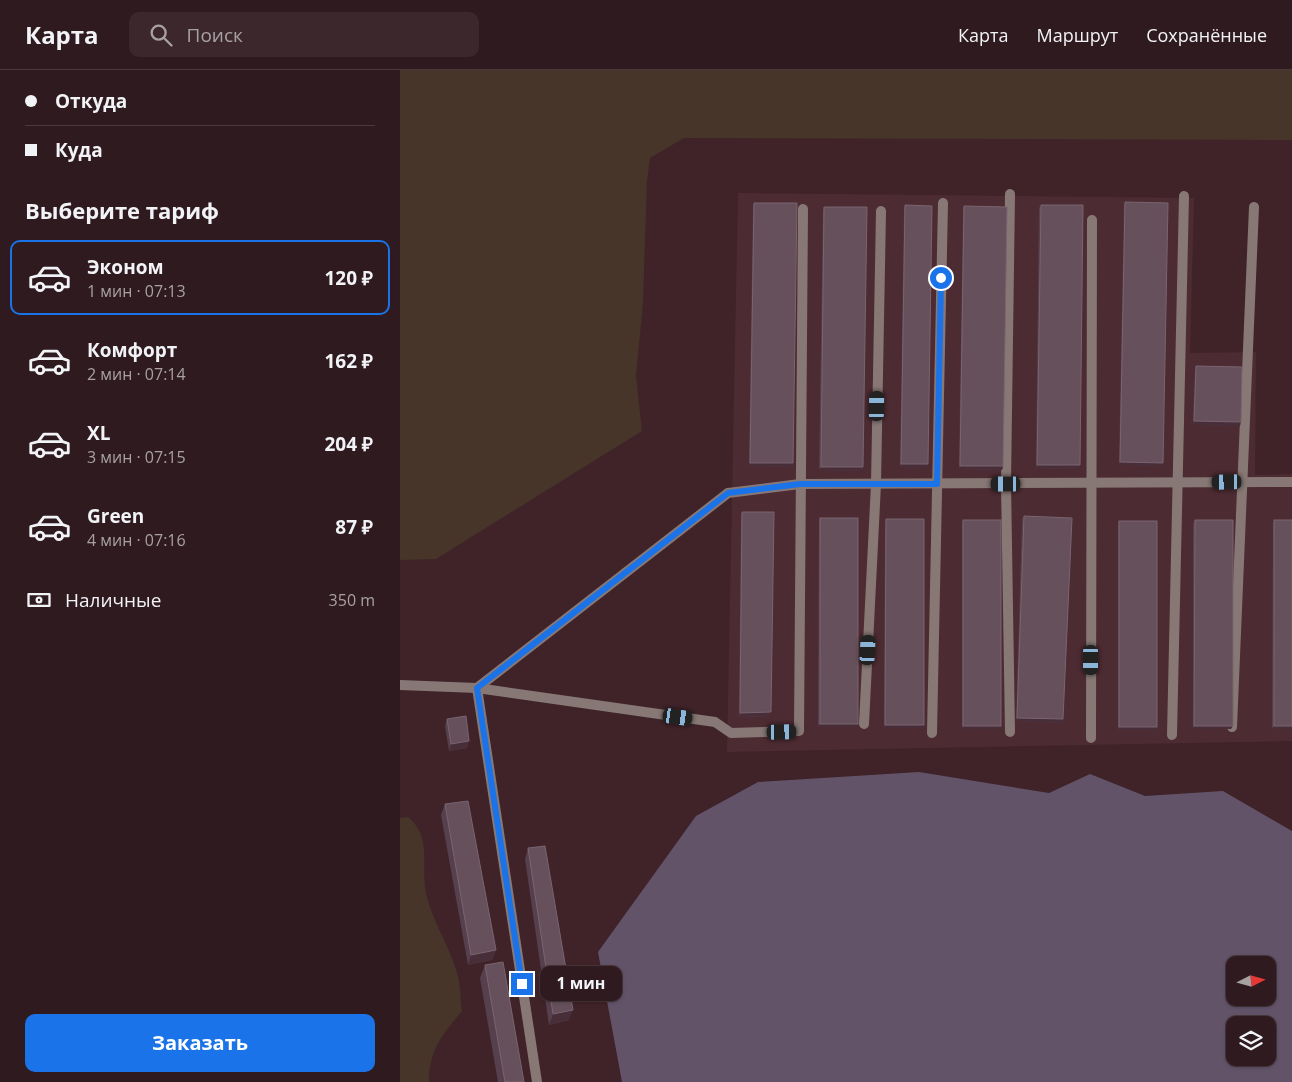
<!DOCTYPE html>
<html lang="ru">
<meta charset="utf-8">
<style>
:root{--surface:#2f1a1f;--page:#3b272c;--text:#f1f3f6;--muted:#a7a1a4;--line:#4a383d;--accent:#1a73e8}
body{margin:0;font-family:"Open Sans",sans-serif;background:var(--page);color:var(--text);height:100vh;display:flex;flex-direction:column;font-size:19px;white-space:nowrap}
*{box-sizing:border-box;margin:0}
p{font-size:16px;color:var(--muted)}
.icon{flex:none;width:28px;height:28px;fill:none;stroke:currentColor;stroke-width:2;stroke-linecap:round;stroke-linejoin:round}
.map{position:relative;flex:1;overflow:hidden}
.details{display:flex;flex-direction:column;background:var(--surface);width:400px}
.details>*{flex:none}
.banner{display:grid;align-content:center;height:110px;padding:0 25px;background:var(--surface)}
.needle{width:32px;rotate:84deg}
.buttons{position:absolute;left:826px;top:886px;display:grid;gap:10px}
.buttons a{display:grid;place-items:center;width:50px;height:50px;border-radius:10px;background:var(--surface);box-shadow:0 1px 4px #0004,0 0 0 1px var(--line);font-size:25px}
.end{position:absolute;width:22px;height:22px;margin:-11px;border:6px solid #1a73e8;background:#fff;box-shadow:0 0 0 2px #fff}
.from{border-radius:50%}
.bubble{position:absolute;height:35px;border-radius:10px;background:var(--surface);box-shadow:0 1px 4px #0004,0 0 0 1px var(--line);font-size:16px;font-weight:700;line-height:35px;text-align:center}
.car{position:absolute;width:15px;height:30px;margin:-15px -8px;border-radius:6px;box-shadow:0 0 4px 1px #0007;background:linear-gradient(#222 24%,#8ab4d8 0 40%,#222 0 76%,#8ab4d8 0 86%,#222 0)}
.banner b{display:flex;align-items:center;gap:18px;height:48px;font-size:19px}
.banner b+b{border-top:1px solid var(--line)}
.banner i{width:12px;height:12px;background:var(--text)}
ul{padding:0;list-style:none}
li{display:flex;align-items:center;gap:15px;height:75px;margin:0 10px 8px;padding:0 15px;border:2px solid transparent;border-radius:10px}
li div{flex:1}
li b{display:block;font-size:19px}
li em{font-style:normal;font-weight:700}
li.active{border-color:var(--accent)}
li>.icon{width:45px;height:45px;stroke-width:1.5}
h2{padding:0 25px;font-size:22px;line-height:60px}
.pay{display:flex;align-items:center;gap:12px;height:55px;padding:0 25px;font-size:19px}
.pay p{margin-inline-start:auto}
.cta{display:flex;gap:10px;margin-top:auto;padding:10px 25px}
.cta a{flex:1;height:58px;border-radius:10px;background:var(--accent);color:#fff;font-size:20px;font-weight:700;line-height:58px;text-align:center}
header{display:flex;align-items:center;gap:30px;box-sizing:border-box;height:70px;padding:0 25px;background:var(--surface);border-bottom:1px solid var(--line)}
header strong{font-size:24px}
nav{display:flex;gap:28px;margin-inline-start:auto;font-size:18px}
.search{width:350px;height:45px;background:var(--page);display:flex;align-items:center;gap:12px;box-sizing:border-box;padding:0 18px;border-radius:10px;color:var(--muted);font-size:19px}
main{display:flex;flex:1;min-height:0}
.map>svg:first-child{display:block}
</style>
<header>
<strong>Карта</strong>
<div class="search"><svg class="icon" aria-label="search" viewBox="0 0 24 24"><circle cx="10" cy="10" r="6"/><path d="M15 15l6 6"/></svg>Поиск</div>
<nav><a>Карта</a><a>Маршрут</a><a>Сохранённые</a></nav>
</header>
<main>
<section class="details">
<div class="banner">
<b><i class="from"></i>Откуда</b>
<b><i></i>Куда</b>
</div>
<h2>Выберите тариф</h2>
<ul>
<li class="active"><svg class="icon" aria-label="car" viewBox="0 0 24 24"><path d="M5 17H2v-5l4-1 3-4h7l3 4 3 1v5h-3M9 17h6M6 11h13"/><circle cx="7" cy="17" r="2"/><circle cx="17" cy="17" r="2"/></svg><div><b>Эконом</b><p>1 мин · 07:13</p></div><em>120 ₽</em></li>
<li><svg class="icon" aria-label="car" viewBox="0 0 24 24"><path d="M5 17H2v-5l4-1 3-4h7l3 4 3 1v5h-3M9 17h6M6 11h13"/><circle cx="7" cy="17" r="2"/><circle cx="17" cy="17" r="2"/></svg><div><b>Комфорт</b><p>2 мин · 07:14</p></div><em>162 ₽</em></li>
<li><svg class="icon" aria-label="car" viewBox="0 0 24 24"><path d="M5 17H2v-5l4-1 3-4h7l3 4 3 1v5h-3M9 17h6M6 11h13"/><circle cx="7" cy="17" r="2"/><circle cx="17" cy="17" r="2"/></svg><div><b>XL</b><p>3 мин · 07:15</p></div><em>204 ₽</em></li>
<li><svg class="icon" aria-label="car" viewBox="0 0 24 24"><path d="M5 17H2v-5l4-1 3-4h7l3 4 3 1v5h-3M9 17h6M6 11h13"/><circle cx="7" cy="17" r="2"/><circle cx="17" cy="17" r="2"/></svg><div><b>Green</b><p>4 мин · 07:16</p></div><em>87 ₽</em></li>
</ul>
<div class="pay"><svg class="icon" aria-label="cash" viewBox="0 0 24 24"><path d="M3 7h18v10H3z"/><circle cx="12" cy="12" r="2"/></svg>Наличные<p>350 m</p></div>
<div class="cta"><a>Заказать</a></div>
</section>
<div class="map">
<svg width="892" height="1012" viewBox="0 0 892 1012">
<rect width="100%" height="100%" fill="#3f2329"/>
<polygon fill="#4d2b32" points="338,123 794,128 790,283 856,282 855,405 892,404 892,671 327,682"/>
<g fill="#463528">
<polygon points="0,0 892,0 892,70 284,68 250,88 247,111 243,233 236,306 242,361 36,489 0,490"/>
<path d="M8 747C31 766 22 792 25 818 30 848 49 874 57 903 61 915 60 929 62 941 42 965 29 980 29 1012H0V748Z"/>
</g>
<path fill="#625369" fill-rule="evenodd" d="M519 702 649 723 690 704 745 726 823 721 892 761V1012H222L198 882 296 746 358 712ZM835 895H868V928H835ZM835 955H868V988H835Z"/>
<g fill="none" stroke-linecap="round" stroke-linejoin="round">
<g stroke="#877875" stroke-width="10">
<polyline points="0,615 77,618 328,423 400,414 892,412"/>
<polyline points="464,654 476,414 481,141"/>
<polyline points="832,657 854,137"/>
<polyline points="610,662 606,414 610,124"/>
<polyline points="532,663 543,133"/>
<polyline points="772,665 784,126"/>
<polyline points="691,668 692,150"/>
<polyline points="137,1012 77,618 315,652 331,663 399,661 403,139"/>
</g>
</g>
<g fill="#57404d">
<polygon points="725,132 762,396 719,395 724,135"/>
<polygon points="354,133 393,393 392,397 349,396 353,136"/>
<polygon points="505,135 528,394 526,398 500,397 504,139"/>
<polygon points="641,135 678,399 636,398 639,138"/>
<polygon points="564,136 603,396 602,400 559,399 563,140"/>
<polygon points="424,137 463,397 462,401 419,400 423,140"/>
<polygon points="796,296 840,356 793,355 795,300"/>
<polygon points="342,442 370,646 339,647 341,446"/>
<polygon points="624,446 663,649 661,653 616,651 622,449"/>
<polygon points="420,448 456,657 418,657 419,451"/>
<polygon points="486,449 522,658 484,658 485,453"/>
<polygon points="563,450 601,656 600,659 562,659 562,454"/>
<polygon points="795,450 831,659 793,659 793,454"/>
<polygon points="874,450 892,450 892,659 872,659 873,453"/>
<polygon points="719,451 757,657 756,660 718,660 718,455"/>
<polygon points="47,649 67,678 49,681 45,656"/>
<polygon points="45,734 96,880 92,890 68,895 41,745"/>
<polygon points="128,778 169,950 149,955 125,789"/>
<polygon points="85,895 124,1012 98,1012 80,908"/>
</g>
<g fill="#472e39">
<polygon points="794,351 841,352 840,356 793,355"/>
<polygon points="720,392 763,393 762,396 719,395"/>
<polygon points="350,393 393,393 392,397 349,396"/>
<polygon points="501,394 528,394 526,398 500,397"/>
<polygon points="637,395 680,395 678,399 636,398"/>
<polygon points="560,396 603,396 602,400 559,399"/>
<polygon points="421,397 463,397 462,401 419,400"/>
<polygon points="371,642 370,646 339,647 340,643"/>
<polygon points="617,648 663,649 661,653 616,651"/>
<polygon points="420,654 458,654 456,657 418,657"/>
<polygon points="485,655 524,655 522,658 484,658"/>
<polygon points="563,656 601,656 600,659 562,659"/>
<polygon points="794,656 833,656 831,659 793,659"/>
<polygon points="874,656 892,656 892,659 872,659"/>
<polygon points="719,657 757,657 756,660 718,660"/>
<polygon points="69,671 67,678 49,681 51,674"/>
<polygon points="96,880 92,890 68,895 71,885"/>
<polygon points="173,940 169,950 149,955 153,944"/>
</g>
<g fill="#66505c" stroke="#7a646f">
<polygon points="725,132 768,133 763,393 720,392"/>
<polygon points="354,133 397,133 393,393 350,393"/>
<polygon points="505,135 532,136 528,394 501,394"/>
<polygon points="641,135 683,135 680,395 637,395"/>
<polygon points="564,136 607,137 603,396 560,396"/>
<polygon points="424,137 467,137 463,397 421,397"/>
<polygon points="796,296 842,297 841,352 794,351"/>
<polygon points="342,442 374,442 371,642 340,643"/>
<polygon points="624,446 672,448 663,649 617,648"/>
<rect x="420" y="448" width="38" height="206"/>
<polygon points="486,449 524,449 524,655 485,655"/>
<rect x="563" y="450" width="38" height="206"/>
<polygon points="795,450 833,450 833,656 794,656"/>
<rect x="874" y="450" width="18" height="206"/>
<rect x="719" y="451" width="38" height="206"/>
<polygon points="66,646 69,671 51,674 47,649"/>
<polygon points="68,731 96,880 71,885 45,734"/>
<polygon points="145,776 173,940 153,944 128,778"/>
<polygon points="103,892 124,1012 105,1012 85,895"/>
</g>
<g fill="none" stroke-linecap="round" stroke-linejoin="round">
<polyline stroke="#1a73e8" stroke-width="6" points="122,914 77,618 328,423 400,414 537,414 541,208"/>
</g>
</svg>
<div class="buttons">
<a><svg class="needle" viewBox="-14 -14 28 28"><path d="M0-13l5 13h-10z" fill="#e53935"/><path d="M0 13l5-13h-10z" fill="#a7a1a4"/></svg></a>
<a><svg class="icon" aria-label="layers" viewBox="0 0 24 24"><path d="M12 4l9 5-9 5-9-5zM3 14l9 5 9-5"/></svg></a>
</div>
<i class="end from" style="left:541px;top:208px"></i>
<i class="end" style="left:122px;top:914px"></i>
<div class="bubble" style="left:140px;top:896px;width:82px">1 мин</div>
<i class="car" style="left:477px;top:336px;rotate:1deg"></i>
<i class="car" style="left:827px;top:412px;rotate:269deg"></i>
<i class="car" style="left:606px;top:414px;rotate:270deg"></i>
<i class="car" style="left:468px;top:580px;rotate:3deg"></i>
<i class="car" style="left:691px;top:590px;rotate:180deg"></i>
<i class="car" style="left:278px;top:647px;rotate:98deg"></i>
<i class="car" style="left:382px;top:662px;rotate:89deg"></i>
</div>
</main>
